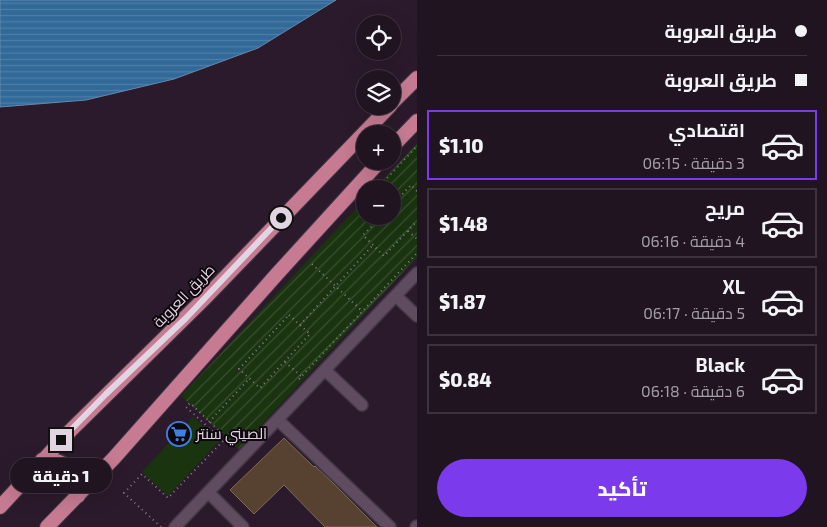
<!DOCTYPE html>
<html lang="ar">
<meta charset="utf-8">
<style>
:root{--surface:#201420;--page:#281d29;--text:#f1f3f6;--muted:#a29ea5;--line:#3d333e;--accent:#7c3aed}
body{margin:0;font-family:"Exo 2",Cairo,sans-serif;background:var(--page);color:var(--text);direction:rtl;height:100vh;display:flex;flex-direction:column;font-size:19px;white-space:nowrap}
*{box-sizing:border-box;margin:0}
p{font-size:16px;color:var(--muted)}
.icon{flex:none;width:28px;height:28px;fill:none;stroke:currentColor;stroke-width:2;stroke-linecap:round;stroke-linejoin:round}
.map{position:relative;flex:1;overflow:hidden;direction:ltr}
.drawer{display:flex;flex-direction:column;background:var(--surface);width:410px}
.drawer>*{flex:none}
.top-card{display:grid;align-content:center;height:110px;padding:0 20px;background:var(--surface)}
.fabs{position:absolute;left:356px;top:15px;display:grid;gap:10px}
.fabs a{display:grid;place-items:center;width:45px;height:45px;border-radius:50%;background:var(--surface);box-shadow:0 5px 20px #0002,0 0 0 1px var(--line);font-size:25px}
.end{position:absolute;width:22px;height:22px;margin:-11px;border:6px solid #e1d5e1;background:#111;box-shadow:0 0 0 2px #111}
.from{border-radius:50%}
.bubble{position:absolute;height:35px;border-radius:18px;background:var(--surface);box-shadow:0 5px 20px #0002,0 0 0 1px var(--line);font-size:16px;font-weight:800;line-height:35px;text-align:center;direction:rtl}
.top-card b{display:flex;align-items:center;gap:18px;height:48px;font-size:19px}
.top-card b+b{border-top:1px solid var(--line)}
.top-card i{width:12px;height:12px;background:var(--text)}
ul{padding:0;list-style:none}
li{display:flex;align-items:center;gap:15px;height:70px;margin:0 10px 8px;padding:0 10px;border:2px solid var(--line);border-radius:0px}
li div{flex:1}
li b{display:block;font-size:19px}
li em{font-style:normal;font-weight:800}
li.on{border-color:var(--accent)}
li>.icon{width:45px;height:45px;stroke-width:1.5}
.button{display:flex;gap:10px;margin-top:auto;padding:10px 20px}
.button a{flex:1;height:58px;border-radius:30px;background:var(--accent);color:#fff;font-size:20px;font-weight:800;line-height:58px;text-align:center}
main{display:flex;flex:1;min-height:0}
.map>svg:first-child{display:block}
</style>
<main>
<section class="drawer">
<div class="top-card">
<b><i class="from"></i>طريق العروبة</b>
<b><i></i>طريق العروبة</b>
</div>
<ul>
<li class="on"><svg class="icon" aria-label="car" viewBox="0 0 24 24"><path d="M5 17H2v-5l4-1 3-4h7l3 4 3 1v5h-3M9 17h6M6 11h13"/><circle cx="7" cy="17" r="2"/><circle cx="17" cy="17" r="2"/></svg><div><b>اقتصادي</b><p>3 دقيقة · 06:15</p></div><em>$1.10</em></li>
<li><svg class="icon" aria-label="car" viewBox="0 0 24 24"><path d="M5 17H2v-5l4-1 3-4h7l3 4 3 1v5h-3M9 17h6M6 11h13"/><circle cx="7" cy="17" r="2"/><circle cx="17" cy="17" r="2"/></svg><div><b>مريح</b><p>4 دقيقة · 06:16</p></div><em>$1.48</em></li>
<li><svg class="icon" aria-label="car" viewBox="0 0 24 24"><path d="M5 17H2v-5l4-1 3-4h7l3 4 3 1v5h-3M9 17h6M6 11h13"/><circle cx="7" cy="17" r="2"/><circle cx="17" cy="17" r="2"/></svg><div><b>XL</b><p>5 دقيقة · 06:17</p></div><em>$1.87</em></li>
<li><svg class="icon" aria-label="car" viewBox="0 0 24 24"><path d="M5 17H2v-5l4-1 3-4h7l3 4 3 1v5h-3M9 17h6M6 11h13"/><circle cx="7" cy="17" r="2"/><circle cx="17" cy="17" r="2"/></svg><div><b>Black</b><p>6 دقيقة · 06:18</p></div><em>$0.84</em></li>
</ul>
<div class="button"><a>تأكيد</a></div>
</section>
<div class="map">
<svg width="417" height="527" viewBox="0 0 417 527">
<defs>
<pattern id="garden-furrows" width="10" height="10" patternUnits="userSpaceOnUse" patternTransform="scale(1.25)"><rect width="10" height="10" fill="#19340e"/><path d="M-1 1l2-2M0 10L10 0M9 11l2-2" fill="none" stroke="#3a5031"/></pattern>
<pattern id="water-rules" width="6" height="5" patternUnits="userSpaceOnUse" patternTransform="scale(1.25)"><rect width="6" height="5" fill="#316998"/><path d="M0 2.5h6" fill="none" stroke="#4f7ea6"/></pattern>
</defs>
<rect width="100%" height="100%" fill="#2b1a2b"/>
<polygon fill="url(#garden-furrows)" points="417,143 417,257 239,449 181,396 365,199 365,216 392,216 392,189 375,189"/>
<polygon fill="#19340e" points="193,417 219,441 168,496 142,472"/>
<polygon fill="url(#water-rules)" stroke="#6689ae" points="0,0 336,0 258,48 174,79 86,100 0,107"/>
<polygon fill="#574131" stroke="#816958" points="284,438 314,467 315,466 333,483 377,527 325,527 284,485 254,514 230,490"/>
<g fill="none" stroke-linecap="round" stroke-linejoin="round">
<defs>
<g id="minor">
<polyline points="396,296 417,316"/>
<polyline points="325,370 362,405"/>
<polyline points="278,420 390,527"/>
<polyline points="209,493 243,527"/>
<polyline points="175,527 417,273"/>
<polyline points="416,527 417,526"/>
</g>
<g id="trunk">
<polyline points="392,103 417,78"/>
<polyline points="392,147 417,121"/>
<path d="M42 460C65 458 81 473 78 496"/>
<polyline points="0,507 71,430 207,296 390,106"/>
<polyline points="47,527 114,458 277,274 380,161"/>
</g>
</defs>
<use href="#minor" stroke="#443744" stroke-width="14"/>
<use href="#trunk" stroke="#443744" stroke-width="16"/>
<g stroke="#897a89" stroke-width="2" stroke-dasharray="1 4" stroke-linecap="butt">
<polyline points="377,189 417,146"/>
<polyline points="392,205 411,185 417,191"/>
<polyline points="382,216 363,235 384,256 417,221"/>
<polyline points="408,231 417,239"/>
<polyline points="312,264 362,311"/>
<polygon points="289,315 310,334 260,388 239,369"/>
<polyline points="300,325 373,245"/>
<polyline points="285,362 301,376"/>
<polyline points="299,379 417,253"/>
<polyline points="209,422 250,378"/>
<polyline points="161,527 124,493 142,474 168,498 223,441 186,407 190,403 235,446"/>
</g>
<use href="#minor" stroke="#5f4c60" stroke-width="11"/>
<use href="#trunk" stroke="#c67b92" stroke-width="14"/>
</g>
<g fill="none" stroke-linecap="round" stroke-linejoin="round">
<polyline stroke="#e1d5e1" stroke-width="6" points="61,440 106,394 186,318 281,218"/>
</g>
<defs>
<symbol id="supermarket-ring" viewBox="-11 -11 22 22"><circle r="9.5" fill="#0f080f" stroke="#3f7fe0" stroke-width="1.5"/><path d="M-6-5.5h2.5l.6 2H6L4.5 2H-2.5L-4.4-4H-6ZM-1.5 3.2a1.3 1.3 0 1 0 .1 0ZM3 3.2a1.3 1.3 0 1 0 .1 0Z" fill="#3f7fe0"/></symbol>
</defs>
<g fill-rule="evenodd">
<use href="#supermarket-ring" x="165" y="420" width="28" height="28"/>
</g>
<g text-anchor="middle" stroke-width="4" stroke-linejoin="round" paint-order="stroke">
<g font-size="15" fill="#e1d5e1" stroke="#0f080f">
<text transform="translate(184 296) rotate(-46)" y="5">طريق العروبة</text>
</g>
<g font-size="15" fill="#e1d5e1" stroke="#0f080f" text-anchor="start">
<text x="196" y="439">الصيني سنتر</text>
</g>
</g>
</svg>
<div class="fabs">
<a><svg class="icon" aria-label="locate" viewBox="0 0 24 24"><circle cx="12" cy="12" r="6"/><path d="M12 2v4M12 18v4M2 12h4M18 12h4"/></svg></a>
<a><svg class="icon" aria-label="layers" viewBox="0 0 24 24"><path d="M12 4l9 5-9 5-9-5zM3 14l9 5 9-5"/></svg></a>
<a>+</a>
<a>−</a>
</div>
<i class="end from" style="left:281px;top:218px"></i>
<i class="end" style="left:61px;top:440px"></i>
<div class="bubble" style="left:10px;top:458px;width:102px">1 دقيقة</div>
</div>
</main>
